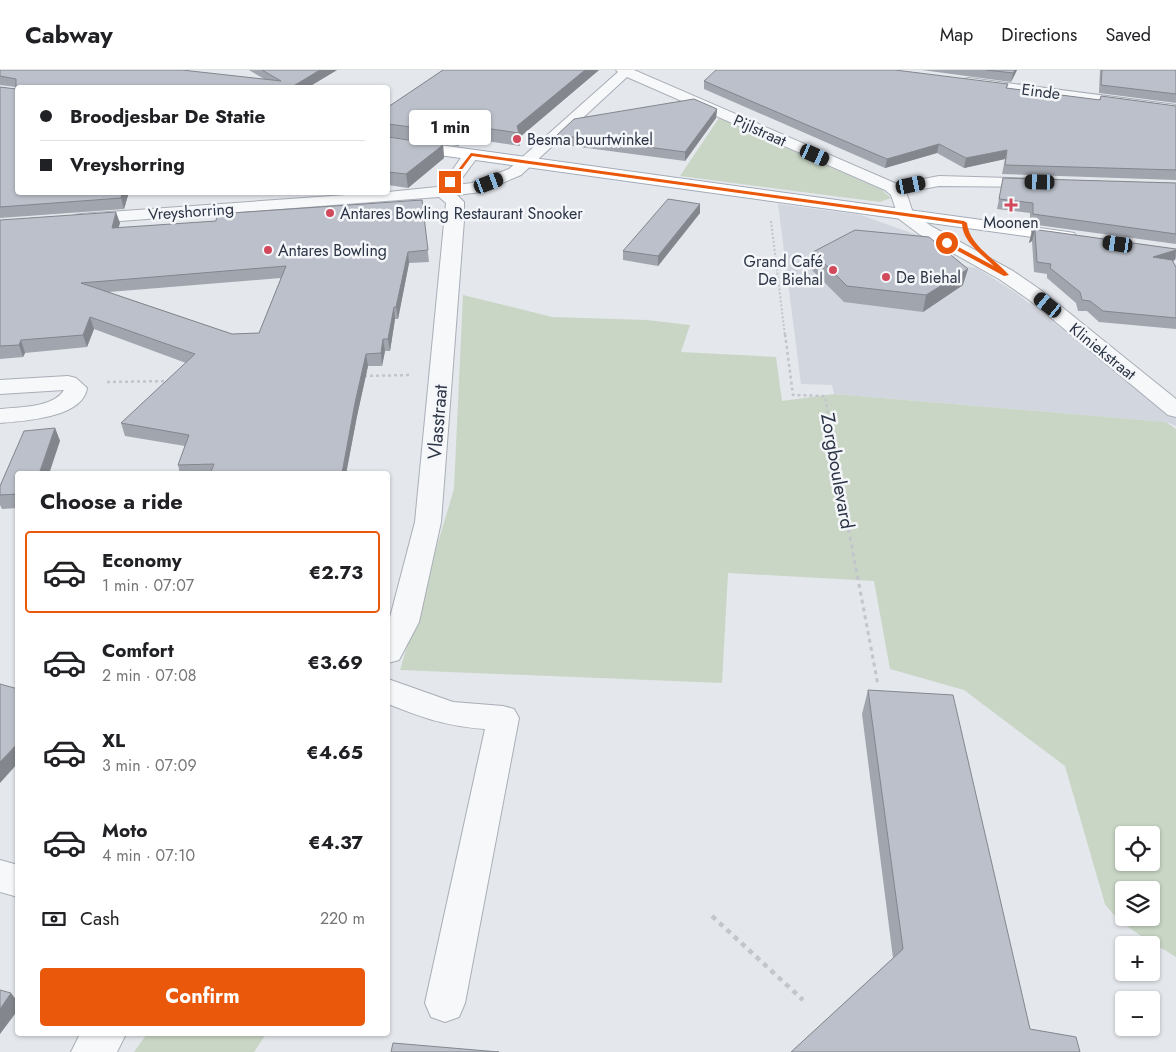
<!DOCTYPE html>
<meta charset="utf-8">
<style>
:root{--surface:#fff;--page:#f6f6f6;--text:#202124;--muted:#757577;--line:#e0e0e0;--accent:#ea580c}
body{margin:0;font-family:Jost,sans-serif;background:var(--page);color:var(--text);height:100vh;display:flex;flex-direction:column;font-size:19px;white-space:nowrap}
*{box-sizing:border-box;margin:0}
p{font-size:16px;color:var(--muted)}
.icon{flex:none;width:28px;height:28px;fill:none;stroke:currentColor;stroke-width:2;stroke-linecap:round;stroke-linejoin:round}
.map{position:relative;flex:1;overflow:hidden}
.panel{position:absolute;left:15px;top:401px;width:375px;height:565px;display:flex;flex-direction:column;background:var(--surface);border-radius:5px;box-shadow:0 1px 4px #0004}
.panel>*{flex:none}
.banner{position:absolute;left:15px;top:15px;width:375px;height:110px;border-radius:5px;box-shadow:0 1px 4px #0004;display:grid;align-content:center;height:110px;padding:0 25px;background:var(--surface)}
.buttons{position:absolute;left:1115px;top:756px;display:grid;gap:10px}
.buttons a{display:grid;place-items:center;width:45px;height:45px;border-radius:5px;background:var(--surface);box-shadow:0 1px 4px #0004;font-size:25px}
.end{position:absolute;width:22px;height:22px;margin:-11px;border:6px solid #ea580c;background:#fff;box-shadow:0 0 0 2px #fff}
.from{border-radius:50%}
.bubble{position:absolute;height:35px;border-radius:5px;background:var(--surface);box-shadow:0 1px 4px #0004;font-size:16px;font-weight:700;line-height:35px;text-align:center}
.car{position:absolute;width:15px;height:30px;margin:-15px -8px;border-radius:6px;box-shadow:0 0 4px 1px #0007;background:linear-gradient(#222 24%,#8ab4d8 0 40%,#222 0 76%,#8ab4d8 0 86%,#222 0)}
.banner b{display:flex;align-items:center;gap:18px;height:48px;font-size:19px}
.banner b+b{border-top:1px solid var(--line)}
.banner i{width:12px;height:12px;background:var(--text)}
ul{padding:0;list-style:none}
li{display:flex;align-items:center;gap:15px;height:82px;margin:0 10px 8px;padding:0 15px;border:2px solid transparent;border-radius:5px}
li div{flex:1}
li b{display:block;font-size:19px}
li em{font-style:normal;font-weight:700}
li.active{border-color:var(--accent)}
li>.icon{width:45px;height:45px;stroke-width:1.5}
h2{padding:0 25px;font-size:22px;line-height:60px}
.pay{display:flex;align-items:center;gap:12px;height:55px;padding:0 25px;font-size:19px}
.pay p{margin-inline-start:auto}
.primary-button{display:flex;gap:10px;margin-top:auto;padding:10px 25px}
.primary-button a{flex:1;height:58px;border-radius:5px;background:var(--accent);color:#fff;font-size:20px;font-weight:700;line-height:58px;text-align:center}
header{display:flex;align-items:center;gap:30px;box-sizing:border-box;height:70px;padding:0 25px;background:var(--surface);border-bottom:1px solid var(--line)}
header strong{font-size:24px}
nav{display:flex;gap:28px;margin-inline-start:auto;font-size:18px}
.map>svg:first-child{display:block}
</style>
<header>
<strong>Cabway</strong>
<nav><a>Map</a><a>Directions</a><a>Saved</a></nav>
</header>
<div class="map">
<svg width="1176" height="982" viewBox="0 0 1176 982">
<rect width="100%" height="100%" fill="#e4e7ec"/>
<polygon fill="#d2d6de" points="778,134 861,145 920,166 963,196 977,198 1016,223 1176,348 1176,356 1166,352 834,324 832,315 801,314"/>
<g fill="#c9d6c5" fill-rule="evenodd">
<polygon points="719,48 882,120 891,128 880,132 680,106"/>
<path d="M463 225 552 247 647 250 690 255 681 282 776 287 782 331 834 324 1166 352 1176 359V887C1151 871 1122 858 1105 834L1065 696 964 620 890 599 874 511 728 503 722 613 400 600 454 419ZM1124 765H1151V792H1124ZM1124 820H1151V848H1124Z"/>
<polygon points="147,964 266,964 254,982 134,982"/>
</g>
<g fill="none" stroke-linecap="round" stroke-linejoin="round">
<defs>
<g id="minor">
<polygon points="616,0 634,0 897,114 939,106 1046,109 1048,112 1046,115 1040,117 939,116 906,122 913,143 931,156 1013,201 1042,221 1176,329 1176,347 1168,345 1028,229 999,209 919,164 899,149 891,125 885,120 627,7 521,105 481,122 457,125 464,132 464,150 441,452 419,552 399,590 388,593 388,555 415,452 446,133 439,127 81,154 75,153 72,149 75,145 81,144 388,122 437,117 451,102 465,82 477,82 479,85 457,115 472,113 509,99 618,2"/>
<polygon points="969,8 1176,35 1176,43 964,15 962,12 964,9"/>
<path d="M68 306 76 308 87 318C83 348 23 351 0 353V339C19 337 53 338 64 320L0 324V310Z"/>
<path d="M388 609 453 632 503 636 514 639 519 648 465 933 459 947 445 952 431 947 425 933 485 659C445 656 424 648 388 634Z"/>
<polygon points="0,790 18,795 18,827 0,822"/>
<polygon points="80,964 126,964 117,982 71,982"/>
</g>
<polygon id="major" points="388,68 1068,162 1074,163 1077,167 1074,171 1068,172 388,78"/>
</defs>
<use href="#minor" stroke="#a9aeb7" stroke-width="2"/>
<use href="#major" stroke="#a3abb8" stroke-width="2"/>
<polyline stroke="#c2c5cb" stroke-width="2" stroke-dasharray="2 2" stroke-linecap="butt" points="771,151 785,266"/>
<g stroke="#c2c5cb" stroke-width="2.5" stroke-dasharray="3 3" stroke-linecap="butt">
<polyline points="785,264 793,325 825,326 847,452"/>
<polyline points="364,306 410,305"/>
<polyline points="107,312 170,311"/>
</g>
<polyline stroke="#c2c5cb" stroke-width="3" stroke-dasharray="4 4" stroke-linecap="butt" points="847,451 878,615"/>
<polyline stroke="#c2c5cb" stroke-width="4.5" stroke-dasharray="5 5" stroke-linecap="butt" points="712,846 803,930"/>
<use href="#minor" fill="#f7f8fa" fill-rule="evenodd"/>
<use href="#major" fill="#fff" fill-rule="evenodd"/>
</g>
<g fill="#a1a5ae" fill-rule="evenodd">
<polygon points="0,0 264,9 249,0 337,0 307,18 18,18 129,122 124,139 0,148 0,17 16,19 16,17 0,15"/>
<polygon points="443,0 599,0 520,67 520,76 472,69 471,65 458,76 388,67 388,37"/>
<polygon points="922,0 1017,0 1011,12"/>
<polygon points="1100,0 1176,0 1176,33 1099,23"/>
<polygon points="704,11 1008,14 1007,18 1099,30 1101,26 1176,36 1176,110 1002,104 1005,89 964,98 937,83 885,98 704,19"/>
<polygon points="717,39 716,48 685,91 557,74 557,65"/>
<polygon points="388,67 443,75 444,88 408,118 388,115"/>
<polygon points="1003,108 1176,113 1176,174 1030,154 1030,143 997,139"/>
<path d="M422 130 429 192 409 193 398 249H395L390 281H385L382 296H368L357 346 346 404H180L178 395 185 376 125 366 121 353 186 293 94 259 87 277 25 283 23 287 0 289V150L120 153 118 158 216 151ZM281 208 259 263 232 264 109 222Z"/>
<polygon points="700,134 700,143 658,196 623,190 623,181"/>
<polygon points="1032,159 1176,179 1176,188 1175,190 1173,191 1176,197 1176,259 1099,252 1087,241 1078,241 1076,233 1047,208 1047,204 1034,202 1032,171 1029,173"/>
<polygon points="813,182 963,215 923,242 844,232 811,199"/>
<polygon points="55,358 60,371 18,404 18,438 2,439 0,435 0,416"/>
<polygon points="868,620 1030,959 791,982 893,888 862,644"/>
</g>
<g fill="#83868d">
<polygon points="320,0 337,0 307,18 290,18"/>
<polygon points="585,0 599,0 520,67 519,63 517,56"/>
<polygon points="1015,0 1017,0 1011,12 1013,3"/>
<polygon points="717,39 716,48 685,91 685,82"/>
<polygon points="470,52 471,65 458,76 457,63"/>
<polygon points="939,74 937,83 885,98 887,89"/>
<polygon points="443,75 444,88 408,118 406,104"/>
<polygon points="1007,80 1005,89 964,98 966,88"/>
<polygon points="122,122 129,122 124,139 121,128"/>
<polygon points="700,134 700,143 658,196 658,186"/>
<polygon points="116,142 120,153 115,169 112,158"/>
<polygon points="1035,160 1032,171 1029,173 1032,162"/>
<polygon points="1176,180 1175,190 1149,197 1153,187"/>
<polygon points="408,182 409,193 398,249 396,237"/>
<polygon points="968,199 963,215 923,242 926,225"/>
<polygon points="394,237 395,249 390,281 388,269"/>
<polygon points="90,247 94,259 87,277 83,265"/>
<polygon points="383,269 385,281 382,296 381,283"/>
<polygon points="21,270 25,283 23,287 19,275"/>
<polygon points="366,284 368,296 357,346 346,404 342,404 355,333"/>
<polygon points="55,358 60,371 49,404 39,404"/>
<polygon points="18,673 18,693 0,713 0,692"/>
<polygon points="11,923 18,932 18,940 0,964 0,939"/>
</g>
<g fill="#bbc0ca" stroke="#83868d" fill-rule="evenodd">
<polygon points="0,0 182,0 281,11 262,0 320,0 290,18 18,18 18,122 122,122 121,128 0,137 0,17 16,19 16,9 0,6"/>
<polygon points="443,0 585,0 517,56 519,63 471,56 470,52 457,63 388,54 388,37"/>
<polygon points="716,0 895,0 1008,14 1006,18 1100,30 1101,26 1176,36 1176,100 1005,95 1007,80 966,88 939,74 887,89 704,11"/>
<polygon points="986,0 1015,0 1013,3"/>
<polygon points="1102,0 1176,0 1176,24 1101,15"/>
<polygon points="694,29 717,39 685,82 557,65 574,49"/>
<polygon points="388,67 443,75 406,104 388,102"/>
<polygon points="1003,108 1176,113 1176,164 1033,144 1033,133 999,129"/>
<polygon points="668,129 700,134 658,186 623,181"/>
<path d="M422 130 428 180 408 182 396 237H394L388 269H383L381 283 366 284 355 333 342 403H346V404H210L214 394 178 395 189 365 121 353 195 284 90 247 83 265 21 270 19 275 0 276V150L116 142 112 158 216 151 217 144ZM286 196 259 263 232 264 81 213Z"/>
<polygon points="1032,159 1176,179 1176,180 1153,187 1172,190 1176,197 1176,248 1103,241 1090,231 1082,230 1080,222 1050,198 1051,194 1037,192 1035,160 1032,162"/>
<polygon points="855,160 929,167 968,199 926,225 847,216 813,182"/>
<polygon points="55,358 39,404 18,404 18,424 0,425 0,416 24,361"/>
<polygon points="0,614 18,619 18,673 0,692"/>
<polygon points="868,620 953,625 1030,959 1076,967 1080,982 791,982 903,879"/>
<polygon points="0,920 11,923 0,939"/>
<polygon points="393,973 499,982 391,982"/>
</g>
<path fill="#ea580c" d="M471 83 964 151 967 153C969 175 995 189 1009 205L1004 206 945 174V172H949L994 196C981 184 963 172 962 154L472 86 452 113H448Z"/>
<g fill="#d1495b" stroke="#f4f6f9" stroke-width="2">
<circle cx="517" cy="69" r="5"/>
<path d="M1008.5 127.5h5v5h5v5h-5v5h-5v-5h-5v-5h5z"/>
<circle cx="330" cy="143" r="5"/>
<circle cx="268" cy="180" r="5"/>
<circle cx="833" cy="200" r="5"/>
<circle cx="886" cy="207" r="5"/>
</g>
<g text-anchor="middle" stroke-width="5" stroke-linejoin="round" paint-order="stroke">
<g font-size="16" fill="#2b3445" stroke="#f4f6f9">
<text transform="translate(1041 21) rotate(7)" y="6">Einde</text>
<text transform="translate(760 60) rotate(24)" y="6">Pijlstraat</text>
<text transform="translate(191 141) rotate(-4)" y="6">Vreyshorring</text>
<text transform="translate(1103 281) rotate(39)" y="6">Kliniekstraat</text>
</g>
<g font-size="16" fill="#2b3445" stroke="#f4f6f9" text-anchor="start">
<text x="527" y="75">Besma buurtwinkel</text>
<text x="340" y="149">Antares Bowling Restaurant Snooker</text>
<text x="1011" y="158" text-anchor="middle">Moonen</text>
<text x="278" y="186">Antares Bowling</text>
<text x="823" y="197" text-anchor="end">Grand Café<tspan x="823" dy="18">De Biehal</tspan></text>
<text x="896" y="213">De Biehal</text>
</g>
<g font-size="19" fill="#2b3445" stroke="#f4f6f9">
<text transform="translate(437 352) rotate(-85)" y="7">Vlasstraat</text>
<text transform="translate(838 401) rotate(80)" y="7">Zorgboulevard</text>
</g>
</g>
</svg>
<div class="buttons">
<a><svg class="icon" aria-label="locate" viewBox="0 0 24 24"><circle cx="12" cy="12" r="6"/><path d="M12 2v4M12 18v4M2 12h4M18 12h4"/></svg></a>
<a><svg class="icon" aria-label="layers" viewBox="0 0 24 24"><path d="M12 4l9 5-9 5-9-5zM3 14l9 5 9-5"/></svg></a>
<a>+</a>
<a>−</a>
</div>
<i class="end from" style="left:947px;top:173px"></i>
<i class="end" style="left:450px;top:112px"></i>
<div class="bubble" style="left:409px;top:40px;width:82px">1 min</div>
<i class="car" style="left:815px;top:85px;rotate:114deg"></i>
<i class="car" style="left:1040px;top:112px;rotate:271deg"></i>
<i class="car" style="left:489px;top:113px;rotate:69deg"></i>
<i class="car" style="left:911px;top:115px;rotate:78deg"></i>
<i class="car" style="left:1118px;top:174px;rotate:278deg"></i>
<i class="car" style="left:1048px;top:235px;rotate:309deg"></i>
<div class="banner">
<b><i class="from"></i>Broodjesbar De Statie</b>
<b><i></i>Vreyshorring</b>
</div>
<section class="panel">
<h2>Choose a ride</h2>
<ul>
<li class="active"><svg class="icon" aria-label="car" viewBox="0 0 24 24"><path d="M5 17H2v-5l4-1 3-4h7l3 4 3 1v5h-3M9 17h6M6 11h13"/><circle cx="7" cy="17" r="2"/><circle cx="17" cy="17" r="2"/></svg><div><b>Economy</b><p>1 min · 07:07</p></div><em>€2.73</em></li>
<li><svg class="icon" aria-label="car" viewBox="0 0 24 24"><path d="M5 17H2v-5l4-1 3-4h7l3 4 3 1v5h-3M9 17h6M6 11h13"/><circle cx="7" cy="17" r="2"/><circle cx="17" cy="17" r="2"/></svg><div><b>Comfort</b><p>2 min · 07:08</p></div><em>€3.69</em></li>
<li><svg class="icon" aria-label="car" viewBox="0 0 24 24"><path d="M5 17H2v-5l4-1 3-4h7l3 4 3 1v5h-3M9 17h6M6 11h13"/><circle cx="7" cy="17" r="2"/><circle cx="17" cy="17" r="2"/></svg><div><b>XL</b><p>3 min · 07:09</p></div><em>€4.65</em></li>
<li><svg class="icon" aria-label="car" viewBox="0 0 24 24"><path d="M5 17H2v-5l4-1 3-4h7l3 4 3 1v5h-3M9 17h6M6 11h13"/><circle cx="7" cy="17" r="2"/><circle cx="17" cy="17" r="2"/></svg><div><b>Moto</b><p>4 min · 07:10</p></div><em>€4.37</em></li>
</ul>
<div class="pay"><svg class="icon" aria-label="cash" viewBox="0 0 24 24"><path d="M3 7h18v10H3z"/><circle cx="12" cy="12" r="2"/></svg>Cash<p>220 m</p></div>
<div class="primary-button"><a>Confirm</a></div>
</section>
</div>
